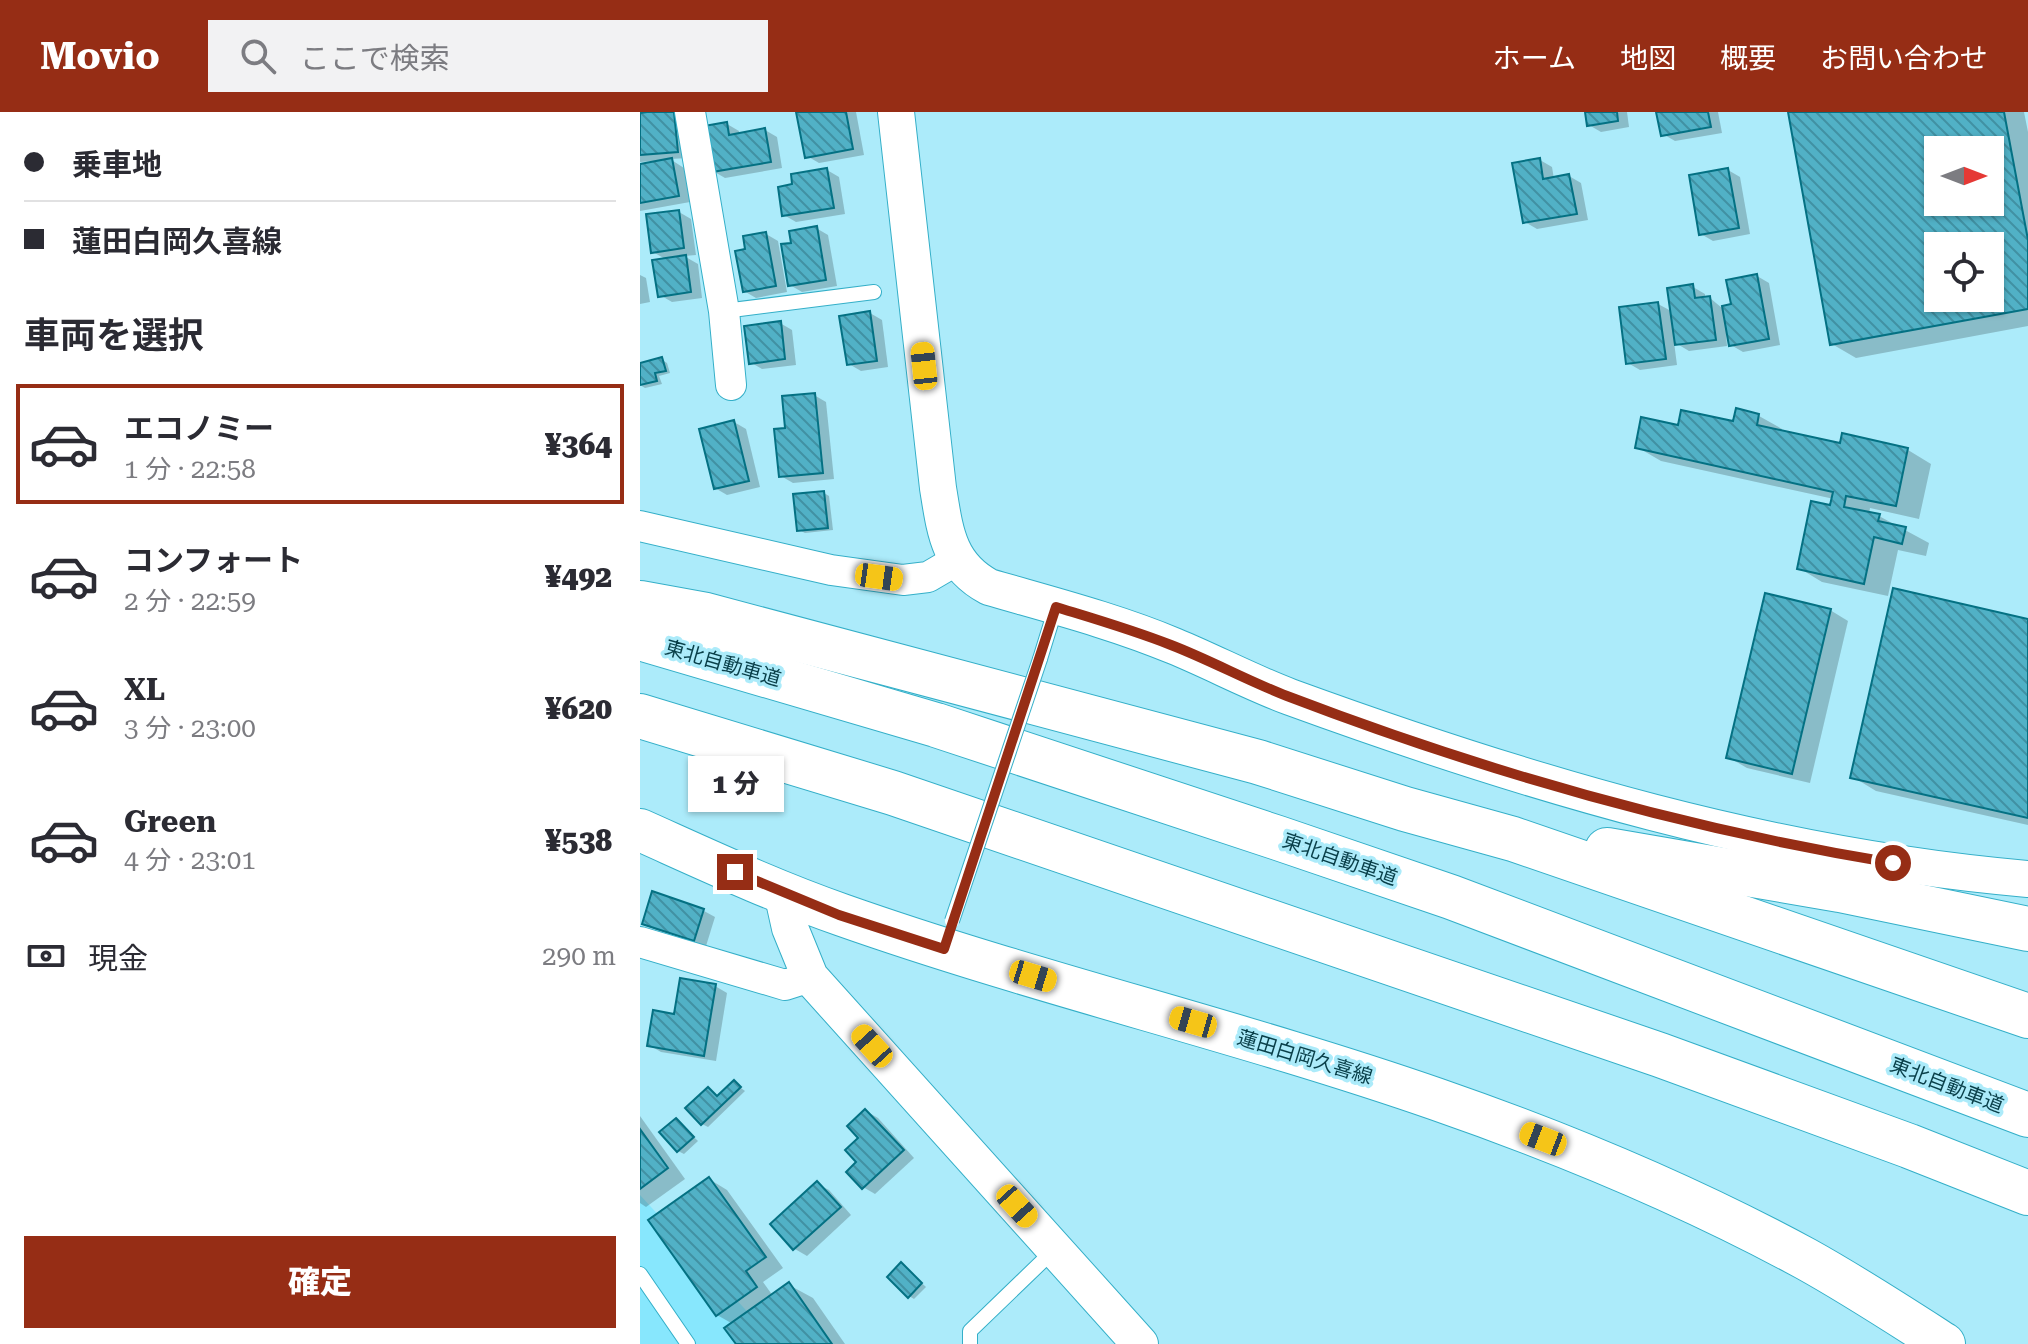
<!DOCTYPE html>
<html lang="ja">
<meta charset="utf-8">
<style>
:root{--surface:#fff;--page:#f2f2f3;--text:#2b2b33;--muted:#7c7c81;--line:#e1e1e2;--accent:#962d15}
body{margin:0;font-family:"Roboto Serif","Noto Sans JP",serif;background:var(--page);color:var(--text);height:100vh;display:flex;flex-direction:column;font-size:30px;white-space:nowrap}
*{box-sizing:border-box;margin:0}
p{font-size:26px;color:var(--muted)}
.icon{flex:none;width:44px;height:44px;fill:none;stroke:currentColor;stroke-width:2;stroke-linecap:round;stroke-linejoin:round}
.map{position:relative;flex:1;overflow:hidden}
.sheet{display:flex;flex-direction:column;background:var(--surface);width:640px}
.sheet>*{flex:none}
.top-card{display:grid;align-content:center;height:176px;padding:0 24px;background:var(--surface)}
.needle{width:52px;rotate:90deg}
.controls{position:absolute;left:1284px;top:24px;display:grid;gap:16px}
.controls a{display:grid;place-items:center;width:80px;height:80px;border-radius:0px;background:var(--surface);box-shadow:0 2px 6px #0004;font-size:40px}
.end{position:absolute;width:36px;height:36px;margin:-18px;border:10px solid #962d15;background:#fff;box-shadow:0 0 0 4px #fff}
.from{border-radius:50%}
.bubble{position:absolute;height:56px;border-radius:0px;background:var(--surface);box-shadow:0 2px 6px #0004;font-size:26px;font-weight:800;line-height:56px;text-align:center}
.car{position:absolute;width:24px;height:48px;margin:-24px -12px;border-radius:10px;box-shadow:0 0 6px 2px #0007;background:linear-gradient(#f5c518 24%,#345 0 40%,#f5c518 0 76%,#345 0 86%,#f5c518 0)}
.top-card b{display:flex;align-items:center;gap:28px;height:76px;font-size:30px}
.top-card b+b{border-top:2px solid var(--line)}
.top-card i{width:20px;height:20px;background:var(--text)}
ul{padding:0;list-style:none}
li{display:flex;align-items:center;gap:24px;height:120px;margin:0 16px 12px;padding:0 8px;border:4px solid transparent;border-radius:0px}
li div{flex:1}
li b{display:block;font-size:30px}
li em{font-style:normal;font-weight:800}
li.selected{border-color:var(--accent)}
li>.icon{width:72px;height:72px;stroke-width:1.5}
h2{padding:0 24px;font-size:36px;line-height:96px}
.pay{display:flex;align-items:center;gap:20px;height:88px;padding:0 24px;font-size:30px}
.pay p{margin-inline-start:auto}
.primary-button{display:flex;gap:16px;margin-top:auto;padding:16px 24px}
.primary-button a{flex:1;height:92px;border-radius:0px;background:var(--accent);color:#fff;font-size:32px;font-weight:800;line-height:92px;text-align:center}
header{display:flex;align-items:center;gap:48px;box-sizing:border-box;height:112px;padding:0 40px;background:var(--accent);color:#fff}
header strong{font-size:38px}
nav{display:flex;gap:44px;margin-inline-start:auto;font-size:28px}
.search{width:560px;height:72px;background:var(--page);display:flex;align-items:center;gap:20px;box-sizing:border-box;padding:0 28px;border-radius:0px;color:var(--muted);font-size:30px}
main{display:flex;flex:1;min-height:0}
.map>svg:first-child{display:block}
</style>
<header>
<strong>Movio</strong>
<div class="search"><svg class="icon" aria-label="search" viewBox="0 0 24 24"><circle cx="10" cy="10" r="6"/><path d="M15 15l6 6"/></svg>ここで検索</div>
<nav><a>ホーム</a><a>地図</a><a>概要</a><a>お問い合わせ</a></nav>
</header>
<main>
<section class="sheet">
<div class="top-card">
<b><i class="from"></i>乗車地</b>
<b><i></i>蓮田白岡久喜線</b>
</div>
<h2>車両を選択</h2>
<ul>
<li class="selected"><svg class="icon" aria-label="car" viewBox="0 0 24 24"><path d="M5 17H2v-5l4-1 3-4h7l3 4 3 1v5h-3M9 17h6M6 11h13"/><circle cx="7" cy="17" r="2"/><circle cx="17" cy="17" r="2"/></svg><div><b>エコノミー</b><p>1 分 · 22:58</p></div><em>¥364</em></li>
<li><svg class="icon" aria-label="car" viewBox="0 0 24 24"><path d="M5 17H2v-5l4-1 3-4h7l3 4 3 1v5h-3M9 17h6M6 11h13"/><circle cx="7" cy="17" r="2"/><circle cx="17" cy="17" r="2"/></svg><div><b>コンフォート</b><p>2 分 · 22:59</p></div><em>¥492</em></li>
<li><svg class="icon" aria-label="car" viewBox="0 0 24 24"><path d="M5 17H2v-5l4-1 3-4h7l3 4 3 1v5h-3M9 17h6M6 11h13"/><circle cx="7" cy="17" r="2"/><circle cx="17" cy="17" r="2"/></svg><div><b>XL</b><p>3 分 · 23:00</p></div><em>¥620</em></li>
<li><svg class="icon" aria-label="car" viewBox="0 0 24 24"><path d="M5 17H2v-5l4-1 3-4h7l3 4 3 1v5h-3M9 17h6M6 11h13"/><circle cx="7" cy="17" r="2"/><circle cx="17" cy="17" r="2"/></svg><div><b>Green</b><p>4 分 · 23:01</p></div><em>¥538</em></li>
</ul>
<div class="pay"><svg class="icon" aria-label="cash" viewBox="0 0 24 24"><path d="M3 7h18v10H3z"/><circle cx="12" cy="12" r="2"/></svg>現金<p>290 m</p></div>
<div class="primary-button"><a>確定</a></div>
</section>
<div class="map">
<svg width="1388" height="1232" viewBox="0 0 1388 1232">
<defs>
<pattern id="building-back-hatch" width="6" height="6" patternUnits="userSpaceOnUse" patternTransform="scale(2)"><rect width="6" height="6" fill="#51b1c6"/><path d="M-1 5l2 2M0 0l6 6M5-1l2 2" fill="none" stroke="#4191a3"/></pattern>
</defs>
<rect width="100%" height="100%" fill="#acebfa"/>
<polygon fill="#87e7fd" points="0,1083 137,1232 0,1232"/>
<g fill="#0003" fill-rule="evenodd">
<polygon points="9,0 45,0 49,46 30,47 44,56 50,90 0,99 0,54 14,52 13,49 0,50 0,4"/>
<polygon points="159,0 216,0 224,43 179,51 167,44"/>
<polygon points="947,0 987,0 989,15 961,20 949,13"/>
<polygon points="1019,0 1078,0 1082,21 1035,29 1023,22"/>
<path d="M1150 0H1384L1388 20V214L1216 246 1192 232ZM1298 38H1350V90H1298ZM1298 134H1350V186H1298Z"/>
<polygon points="87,12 99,19 99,23 125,18 137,25 142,56 85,66 73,59"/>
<polygon points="900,48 912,55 914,67 929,64 941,71 948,108 897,117 885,110"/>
<polygon points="187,58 199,65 205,102 156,110 144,103 155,74"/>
<polygon points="1088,58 1100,65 1110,122 1073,129 1061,122"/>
<polygon points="39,100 51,107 56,143 44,144 58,152 62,186 32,190 20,183 27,148 13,140"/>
<polygon points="176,116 188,123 197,174 162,180 150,173 154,132"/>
<polygon points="126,122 138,129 147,180 116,186 104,179"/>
<polygon points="0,163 6,166 10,190 0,192"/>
<polygon points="1117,164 1129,171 1140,233 1103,240 1091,233 1089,223 1086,223 1087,234 1049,239 1034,230 1037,253 1000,258 988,251 1018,192 1033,200 1053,175 1065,182 1065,187 1070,186 1082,196 1093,193"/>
<polygon points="230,201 242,208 248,255 221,259 209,252"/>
<polygon points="140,211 152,218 156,253 122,257 110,250"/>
<polygon points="22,248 27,251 30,261 19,264 22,272 5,276 0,273 0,253"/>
<polygon points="174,283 186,290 194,367 153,371 141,364 147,317"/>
<polygon points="1119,304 1142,317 1142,320 1201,334 1203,324 1268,338 1291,352 1279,407 1230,396 1229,402 1239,404 1289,431 1286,444 1258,438 1248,484 1182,470 1159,456 1194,387 1021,349 997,335 1040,316 1095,311"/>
<polygon points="94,310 106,317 120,375 87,383 75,376"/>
<polygon points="184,381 189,384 193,418 165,421 159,418"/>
<polygon points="1190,498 1208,509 1170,671 1107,656 1088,645"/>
<polygon points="1388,509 1388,713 1236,679 1213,665"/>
<polygon points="64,799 75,805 66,834 16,818 4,811"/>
<polygon points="75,874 87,881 76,949 21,940 9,933 36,904"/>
<polygon points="94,971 105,979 68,1015 62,1012 68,977 79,986"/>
<polygon points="226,999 238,1006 274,1046 235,1082 223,1075 221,1026"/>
<polygon points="0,1004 45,1067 6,1095 0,1091"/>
<polygon points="36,1008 58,1029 44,1042 38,1039"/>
<polygon points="69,1067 87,1078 143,1156 123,1170 133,1184 149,1173 173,1186 205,1232 98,1232 93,1212 77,1203"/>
<polygon points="177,1072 189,1078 211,1103 167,1144 155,1137 132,1112"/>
<polygon points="262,1153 286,1175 274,1187 269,1184"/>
</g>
<g fill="url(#building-back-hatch)" stroke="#047183" stroke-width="2" fill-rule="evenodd">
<polygon points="7,0 34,0 38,40 0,43 0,1"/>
<polygon points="156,0 206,0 213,37 165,46"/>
<polygon points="945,0 977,0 978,9 947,14"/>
<polygon points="1016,0 1068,0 1071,15 1021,24"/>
<path d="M1148 0H1364L1388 128V197L1190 233ZM1298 38H1350V90H1298ZM1298 134H1350V186H1298Z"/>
<polygon points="87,10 89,23 125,16 131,50 72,60 64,14"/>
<polygon points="32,46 39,84 0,91 0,52"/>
<polygon points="900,46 903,67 929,62 937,102 883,111 872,51"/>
<polygon points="187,56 194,96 142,104 138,75 152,72 151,62"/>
<polygon points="1088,56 1099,116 1059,123 1049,63"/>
<polygon points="39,98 44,136 11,141 6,102"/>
<polygon points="177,114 186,168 148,174 141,132 151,131 149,119"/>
<polygon points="126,120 136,174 103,180 95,139 105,137 103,124"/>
<polygon points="46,143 51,180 18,185 12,148"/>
<polygon points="1117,162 1129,227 1089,234 1082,194 1091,192 1086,168"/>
<polygon points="1053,172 1055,186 1070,184 1076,228 1035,233 1027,176"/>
<polygon points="1018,190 1026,247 986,252 979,195"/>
<polygon points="230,199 237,249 207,253 199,204"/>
<polygon points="141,209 145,247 109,252 104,214"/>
<polygon points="22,245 26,259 15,261 17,269 0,273 0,251"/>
<polygon points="175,281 183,361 139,365 134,317 145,316 142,284"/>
<polygon points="1096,296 1119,302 1117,313 1200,331 1202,321 1268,336 1256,394 1206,384 1204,395 1240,402 1238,409 1266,415 1262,432 1234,425 1224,472 1157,457 1171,389 1190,393 1193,380 995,336 1001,305 1038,313 1041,298 1093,309"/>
<polygon points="94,308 109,369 74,377 59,317"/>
<polygon points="184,379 188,416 157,419 153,382"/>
<polygon points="1253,476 1388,507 1388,706 1210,666"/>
<polygon points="1125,481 1191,497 1152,662 1086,646"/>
<polygon points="12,779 64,797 54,829 2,812"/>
<polygon points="40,866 76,872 64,944 7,934 13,898 34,902"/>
<polygon points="94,968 101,975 61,1013 45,996 68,975 77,984"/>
<polygon points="225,997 264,1038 222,1077 206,1060 216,1050 205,1038 218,1026 207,1014"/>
<polygon points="36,1006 54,1025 37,1040 19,1020"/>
<polygon points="0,1017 28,1056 0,1077"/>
<polygon points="69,1065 126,1145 106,1159 117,1175 76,1204 8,1108"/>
<polygon points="177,1069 201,1095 153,1138 130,1112"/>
<polygon points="261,1150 282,1171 268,1186 247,1165"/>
<polygon points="149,1170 192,1232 96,1232 84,1216"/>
</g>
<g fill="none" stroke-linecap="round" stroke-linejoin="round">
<defs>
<g id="service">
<polyline points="84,199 234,180"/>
<polyline points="400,547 416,495"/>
<polyline points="0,1162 48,1232"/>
<polyline points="330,1232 330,1219 415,1137"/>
</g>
<g id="minor">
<polyline points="50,0 84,199 91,273"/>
<polyline points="0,414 191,458 263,468 288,465 317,448"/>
<polyline points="0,830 145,873 170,865"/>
</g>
<g id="tertiary">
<path d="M256 0 298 376C305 419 308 453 349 475 411 493 474 509 534 534 573 550 610 570 650 585 889 672 1133 745 1388 767"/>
<polyline points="142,780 150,816 170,865 500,1232"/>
</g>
<path id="secondary" d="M0 718C67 748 133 779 202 803 398 872 600 919 796 987 923 1031 1048 1083 1166 1147 1213 1173 1259 1203 1304 1232"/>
<g id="motorway">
<polyline points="0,491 66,503 618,650 765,697 873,727 1388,904"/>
<polyline points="0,526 296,613 638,726 811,785 1388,1003"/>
<polyline points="0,604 253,681 1020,943 1269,1034 1388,1081"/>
<polyline points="967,738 1200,778 1388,817"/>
</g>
</defs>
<use href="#service" stroke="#34afc8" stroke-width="16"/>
<use href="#minor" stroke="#34afc8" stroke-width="32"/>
<use href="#tertiary" stroke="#34afc8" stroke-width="38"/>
<use href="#secondary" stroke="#34afc8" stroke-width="44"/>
<use href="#motorway" stroke="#34afc8" stroke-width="46"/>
<use href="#service" stroke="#fff" stroke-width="14"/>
<use href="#minor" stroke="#fff" stroke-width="30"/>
<use href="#tertiary" stroke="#fff" stroke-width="36"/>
<use href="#secondary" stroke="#fff" stroke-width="42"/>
<use href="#motorway" stroke="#fff" stroke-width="44"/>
<defs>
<polyline id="service-bridge" points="312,809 400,547"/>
</defs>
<use href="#service-bridge" stroke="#34afc8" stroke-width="16" stroke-linecap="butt"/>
<use href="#service-bridge" stroke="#fff" stroke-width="14"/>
</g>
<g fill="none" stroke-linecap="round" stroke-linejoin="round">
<path stroke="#962d15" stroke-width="10" d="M95 760 199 803 304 837 416 495C455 507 493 518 531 533 570 548 608 569 647 584 843 659 1046 717 1253 751"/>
</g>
<g text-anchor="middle" stroke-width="7" stroke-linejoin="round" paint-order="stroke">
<g font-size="20" fill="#093f49" stroke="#acebfa">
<text transform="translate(83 551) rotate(16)" y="7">東北自動車道</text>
<text transform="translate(700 747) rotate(19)" y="7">東北自動車道</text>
<text transform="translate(665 945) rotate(17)" y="7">蓮田白岡久喜線</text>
<text transform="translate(1307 973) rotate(21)" y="7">東北自動車道</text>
</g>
</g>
</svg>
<div class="controls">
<a><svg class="needle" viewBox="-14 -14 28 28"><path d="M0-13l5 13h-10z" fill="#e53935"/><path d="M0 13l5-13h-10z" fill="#7c7c81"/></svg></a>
<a><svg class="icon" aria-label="locate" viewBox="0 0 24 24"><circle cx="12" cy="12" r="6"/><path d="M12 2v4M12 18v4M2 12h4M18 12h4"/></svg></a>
</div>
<i class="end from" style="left:1253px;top:751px"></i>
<i class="end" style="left:95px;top:760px"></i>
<div class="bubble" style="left:48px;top:644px;width:96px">1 分</div>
<i class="car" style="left:284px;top:254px;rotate:354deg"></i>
<i class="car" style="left:239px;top:465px;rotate:98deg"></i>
<i class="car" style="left:393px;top:864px;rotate:107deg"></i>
<i class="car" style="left:553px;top:910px;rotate:286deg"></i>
<i class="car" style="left:232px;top:934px;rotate:318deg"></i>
<i class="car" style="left:903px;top:1027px;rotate:291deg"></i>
<i class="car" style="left:377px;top:1094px;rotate:138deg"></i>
</div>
</main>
